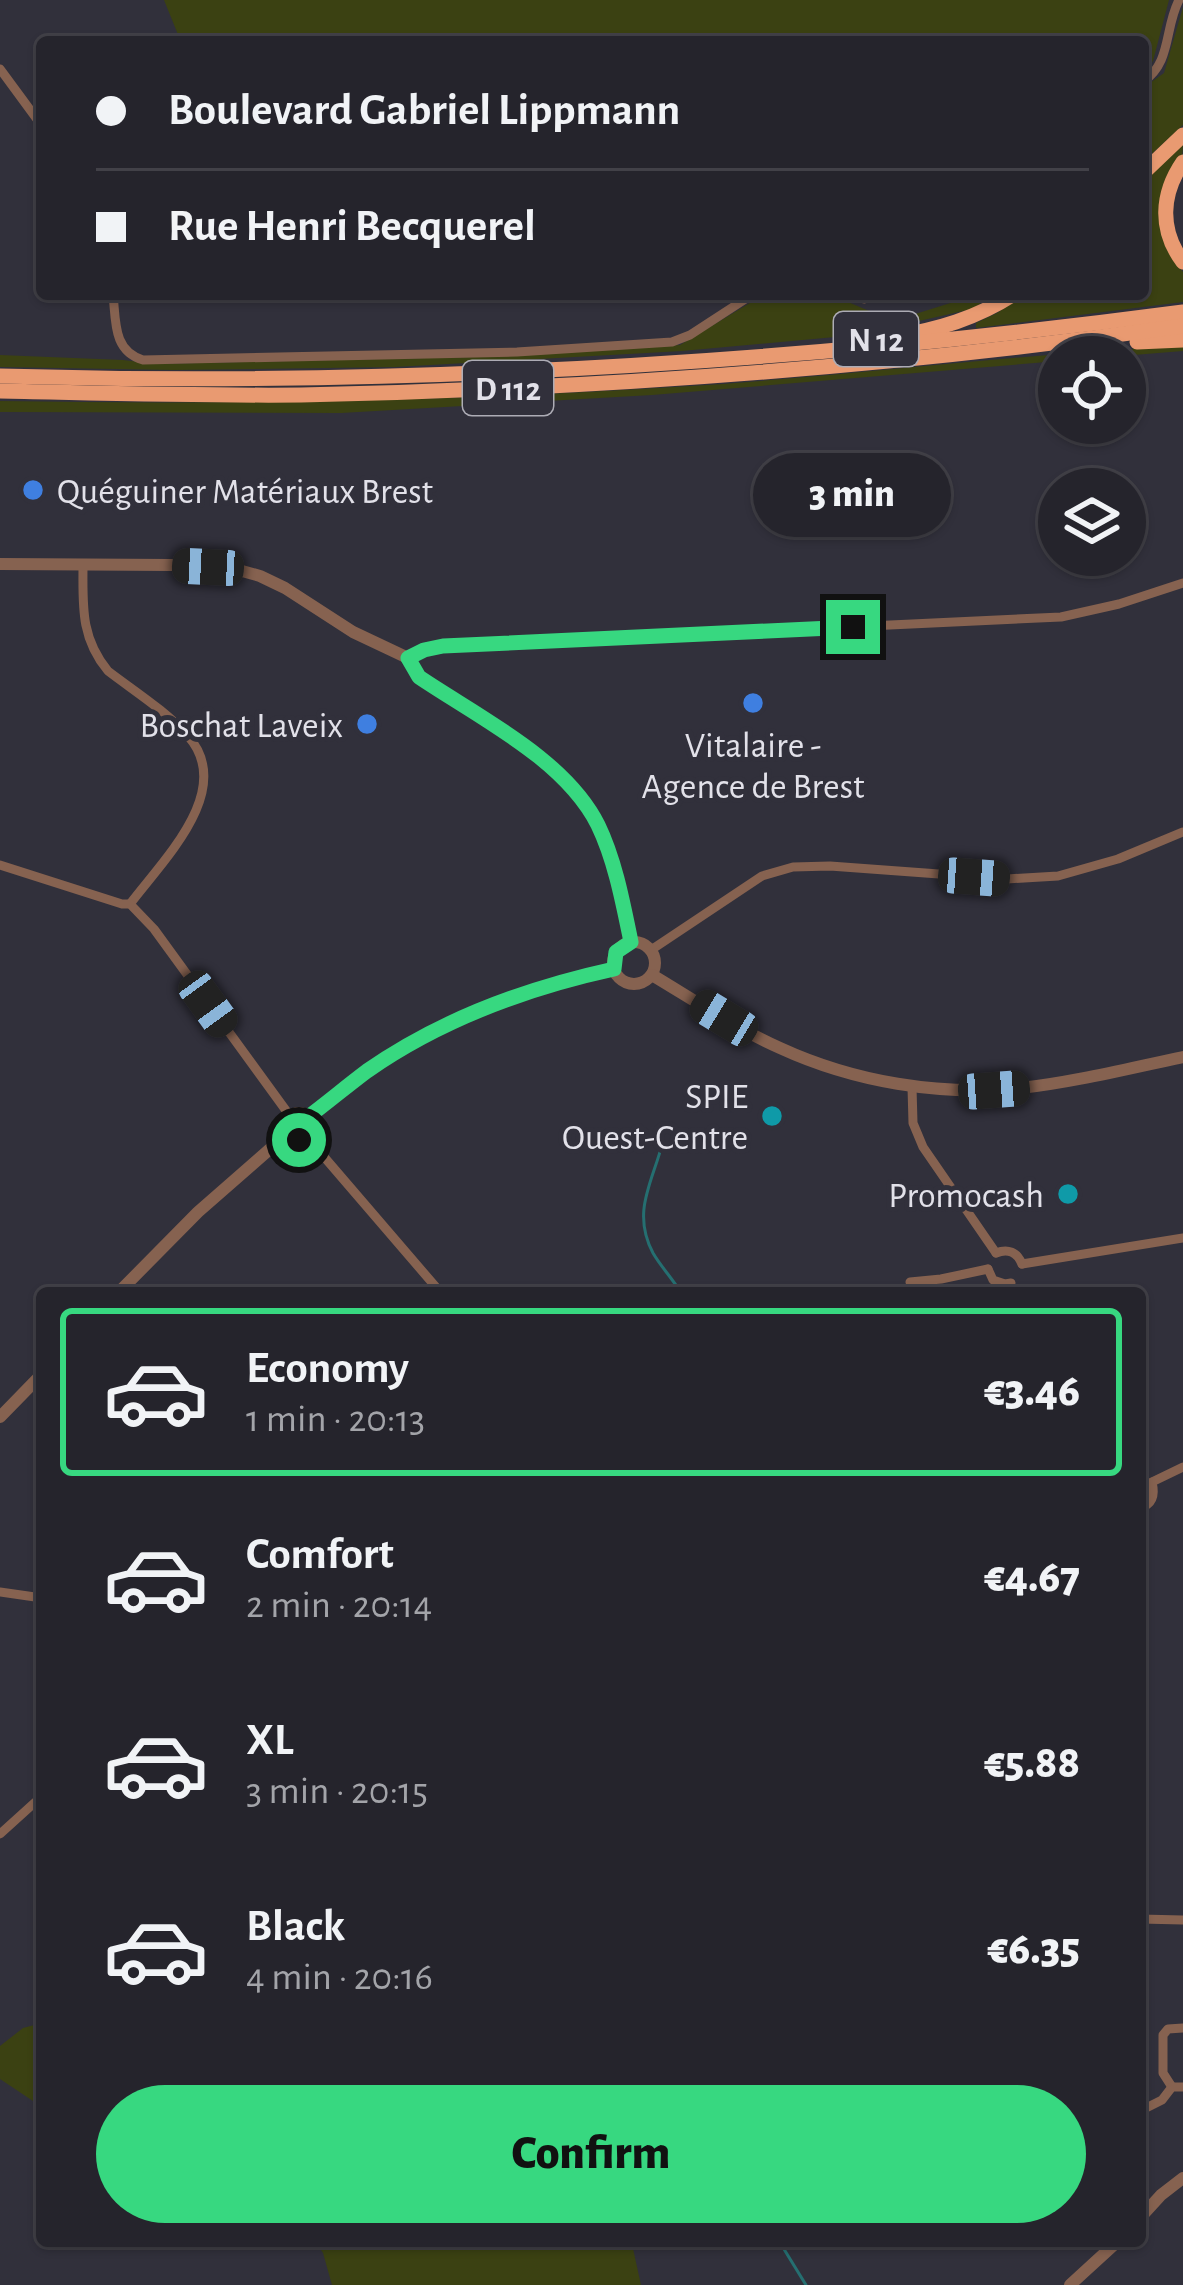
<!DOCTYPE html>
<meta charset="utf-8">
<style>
:root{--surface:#25242c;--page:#2d2c34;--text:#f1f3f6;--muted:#a3a4a9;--line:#424148;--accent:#37d880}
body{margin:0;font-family:"Alegreya Sans",sans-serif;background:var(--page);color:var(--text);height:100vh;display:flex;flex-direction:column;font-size:45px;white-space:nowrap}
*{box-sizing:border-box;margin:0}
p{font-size:39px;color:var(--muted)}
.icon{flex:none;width:66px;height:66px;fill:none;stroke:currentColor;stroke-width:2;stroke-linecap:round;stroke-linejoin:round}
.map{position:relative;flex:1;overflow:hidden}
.sheet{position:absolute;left:36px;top:1287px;width:1110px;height:960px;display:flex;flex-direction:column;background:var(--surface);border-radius:12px;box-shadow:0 3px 9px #0004,0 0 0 3px var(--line)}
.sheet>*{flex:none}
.top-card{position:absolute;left:36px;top:36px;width:1113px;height:264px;border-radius:12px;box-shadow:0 3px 9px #0004,0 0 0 3px var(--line);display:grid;align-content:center;height:264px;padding:0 60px;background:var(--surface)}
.fabs{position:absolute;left:1038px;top:336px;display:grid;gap:24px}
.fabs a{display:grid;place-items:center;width:108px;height:108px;border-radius:50%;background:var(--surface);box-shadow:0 3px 9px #0004,0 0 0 3px var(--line);font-size:60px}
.end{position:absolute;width:54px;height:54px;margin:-27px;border:15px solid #37d880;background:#111;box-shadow:0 0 0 6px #111}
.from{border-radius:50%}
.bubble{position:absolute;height:84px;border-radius:42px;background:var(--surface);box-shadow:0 3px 9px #0004,0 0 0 3px var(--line);font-size:39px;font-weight:800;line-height:84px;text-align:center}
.car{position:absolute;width:36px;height:72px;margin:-36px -18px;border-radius:15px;box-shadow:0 0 9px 3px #0007;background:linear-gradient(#222 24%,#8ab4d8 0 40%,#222 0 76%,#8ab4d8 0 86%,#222 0)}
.top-card b{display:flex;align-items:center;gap:42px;height:114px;font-size:45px}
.top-card b+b{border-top:3px solid var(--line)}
.top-card i{width:30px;height:30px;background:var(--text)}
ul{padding:21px 0 0;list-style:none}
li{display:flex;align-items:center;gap:36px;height:168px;margin:0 24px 18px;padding:0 36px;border:6px solid transparent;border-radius:12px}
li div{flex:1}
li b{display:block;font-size:45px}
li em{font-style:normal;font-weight:800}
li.active{border-color:var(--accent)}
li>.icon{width:108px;height:108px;stroke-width:1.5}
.button{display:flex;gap:24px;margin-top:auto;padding:24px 60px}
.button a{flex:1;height:138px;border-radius:72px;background:var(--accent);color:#111;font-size:48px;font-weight:800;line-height:138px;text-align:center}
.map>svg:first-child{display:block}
</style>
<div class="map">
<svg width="1183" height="2285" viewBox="0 0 1183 2285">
<rect width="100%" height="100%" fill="#31303b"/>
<g fill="#3b4112">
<polygon points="164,0 1169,0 1153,61 1143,73 1143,42 181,42"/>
<polygon points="1183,7 1183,125 1143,162 1143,88 1164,73"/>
<path d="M1183 143C1183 196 1135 218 1183 272V302L976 328V323L997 313 1025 294H1143V181Z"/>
<polygon points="765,294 829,294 893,321 979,294 995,294 972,309 857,335 682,351 395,367 174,370 0,367 0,355 123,360 155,364 473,357 680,345"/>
<path d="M1183 346V351L1109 357H1059V361L652 395 341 413 0 412V401C225 405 449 401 674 387 844 377 1013 354 1183 346Z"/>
<polygon points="42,2023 42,2107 0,2079 0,2046 23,2028"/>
<polygon points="315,2241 639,2241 632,2244 641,2285 332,2285 323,2253"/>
</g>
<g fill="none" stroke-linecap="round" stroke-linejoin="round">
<g stroke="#256f71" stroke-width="3">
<path d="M663 1141C653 1182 631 1211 653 1253 661 1267 673 1279 681 1293"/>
<polyline points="779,2241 806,2285"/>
</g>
<g stroke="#866250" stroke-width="9">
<polyline points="0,69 42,126"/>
<path d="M1143 82C1172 62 1164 29 1179 0"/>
<path d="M113 294C116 322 113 351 143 360L517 352 672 342 690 335 753 294"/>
<polyline points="845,294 864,299 878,294"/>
<path d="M83 564C83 605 80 637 108 671 134 691 166 711 188 736 236 790 163 860 130 904"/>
<polyline points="408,658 424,650 443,646 1061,617 1119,604 1183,583"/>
<polyline points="0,865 122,904 130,904 154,929 290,1116"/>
<polyline points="651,950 762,876 793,867 830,866 1007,879 1058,876 1118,859 1183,832"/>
<polyline points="912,1087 913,1123 923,1147 996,1253"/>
<polyline points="307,1137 441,1293"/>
<path d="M996 1253C1008 1248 1017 1252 1022 1264"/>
<polyline points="1022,1264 1183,1238"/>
<polyline points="988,1269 993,1280 1005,1284 1011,1283"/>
<polyline points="910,1282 941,1279 988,1269"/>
<polyline points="1152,1482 1183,1467"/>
<path d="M1140 1508C1153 1504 1155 1494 1152 1482"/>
<polyline points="0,1592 42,1598"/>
<polyline points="0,1834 42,1796"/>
<polyline points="1140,1919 1183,1920"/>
<polyline points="1172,2087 1163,2073 1163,2035 1168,2029 1183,2028"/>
<polyline points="1140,2111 1162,2100 1172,2087 1183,2087"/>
</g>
<g stroke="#866250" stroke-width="12">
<path d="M0 564 172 565 235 569 260 576 285 588 353 632 408 658 419 677C478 718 565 758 598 825 616 860 623 903 631 942"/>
<circle cx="634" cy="963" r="21"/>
<path d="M652 975C694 1000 735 1028 780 1048 854 1082 939 1096 1021 1088 1075 1082 1130 1068 1183 1057"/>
<circle cx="299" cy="1126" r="13"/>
<path d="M308 1117C328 1102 347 1086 367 1071 441 1020 527 988 614 969"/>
<polyline points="118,1293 198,1212 287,1134"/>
<polyline points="0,1417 42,1374"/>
<polyline points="1140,2218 1161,2195 1183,2178"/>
<polyline points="1070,2285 1118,2241"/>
</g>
<g stroke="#e99a71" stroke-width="15">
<path d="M1183 162C1161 194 1159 230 1183 262"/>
<polyline points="1143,173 1183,135"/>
<path d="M894 337C939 329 975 319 1014 294"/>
<polyline points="1137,342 1183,340"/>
<path d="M0 376C396 387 790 364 1183 312"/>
<path d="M0 391C100 393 201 396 301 395 596 389 891 367 1183 326"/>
</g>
</g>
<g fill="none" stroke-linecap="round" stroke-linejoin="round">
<path stroke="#37d880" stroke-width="15" d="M299 1140 307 1137 312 1129 308 1117C328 1102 347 1086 367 1071 440 1020 527 988 614 969L616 952 631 942C623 903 615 860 598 825 565 759 478 717 419 677L408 658 424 650 443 646 853 627"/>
</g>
<g fill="#3f7fe0" stroke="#31303b" stroke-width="4.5">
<circle cx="33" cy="490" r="12"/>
<circle cx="753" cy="703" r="12"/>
<circle cx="367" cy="724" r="12"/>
</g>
<g fill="#0f9aa8" stroke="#31303b" stroke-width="4.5">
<circle cx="772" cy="1116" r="12"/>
<circle cx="1068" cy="1194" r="12"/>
</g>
<g text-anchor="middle" stroke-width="10" stroke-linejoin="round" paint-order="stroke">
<g fill="#31303b" stroke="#adacb5" stroke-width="3">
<rect x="834" y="312" width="84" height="54" rx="9"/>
<rect x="463" y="361" width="90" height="54" rx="9"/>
</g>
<g font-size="33" font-weight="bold" fill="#e2e1e9">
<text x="876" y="351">N 12</text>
<text x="508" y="400">D 112</text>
</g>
<g font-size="36" fill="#e2e1e9" stroke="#31303b" text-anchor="end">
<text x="57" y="503" text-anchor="start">Quéguiner Matériaux Brest</text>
<text x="343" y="737">Boschat Laveix</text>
<text x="753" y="757" text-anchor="middle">Vitalaire -<tspan x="753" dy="41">Agence de Brest</tspan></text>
<text x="748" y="1108">SPIE<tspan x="748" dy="41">Ouest-Centre</tspan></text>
<text x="1044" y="1207">Promocash</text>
</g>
</g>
</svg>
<div class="fabs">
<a><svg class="icon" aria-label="locate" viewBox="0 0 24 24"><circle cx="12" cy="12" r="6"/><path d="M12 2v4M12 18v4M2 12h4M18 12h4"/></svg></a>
<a><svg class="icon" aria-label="layers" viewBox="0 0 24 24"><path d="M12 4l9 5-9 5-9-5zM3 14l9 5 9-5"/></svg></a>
</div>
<i class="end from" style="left:299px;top:1140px"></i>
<i class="end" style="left:853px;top:627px"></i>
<div class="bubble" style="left:753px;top:453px;width:198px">3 min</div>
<i class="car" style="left:208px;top:567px;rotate:273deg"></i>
<i class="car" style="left:974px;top:877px;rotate:94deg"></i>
<i class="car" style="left:208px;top:1004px;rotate:144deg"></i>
<i class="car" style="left:724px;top:1018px;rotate:301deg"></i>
<i class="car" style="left:994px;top:1090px;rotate:86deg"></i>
<div class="top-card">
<b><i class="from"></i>Boulevard Gabriel Lippmann</b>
<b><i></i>Rue Henri Becquerel</b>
</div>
<section class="sheet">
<ul>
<li class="active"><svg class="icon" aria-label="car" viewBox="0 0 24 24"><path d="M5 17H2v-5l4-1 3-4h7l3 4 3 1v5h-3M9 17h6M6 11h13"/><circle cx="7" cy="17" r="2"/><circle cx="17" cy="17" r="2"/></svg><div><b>Economy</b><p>1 min · 20:13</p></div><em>€3.46</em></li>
<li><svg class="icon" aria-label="car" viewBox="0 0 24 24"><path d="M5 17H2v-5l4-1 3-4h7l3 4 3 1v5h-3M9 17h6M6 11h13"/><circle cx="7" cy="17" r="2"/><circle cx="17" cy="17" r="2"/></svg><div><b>Comfort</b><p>2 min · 20:14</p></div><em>€4.67</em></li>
<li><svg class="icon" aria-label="car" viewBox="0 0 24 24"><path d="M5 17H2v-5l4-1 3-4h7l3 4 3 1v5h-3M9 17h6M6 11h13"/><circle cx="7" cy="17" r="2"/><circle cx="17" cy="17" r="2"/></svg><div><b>XL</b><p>3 min · 20:15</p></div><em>€5.88</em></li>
<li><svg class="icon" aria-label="car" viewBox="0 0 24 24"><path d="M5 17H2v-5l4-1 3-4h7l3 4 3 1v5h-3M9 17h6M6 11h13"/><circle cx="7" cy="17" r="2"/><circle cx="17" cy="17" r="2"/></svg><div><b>Black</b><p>4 min · 20:16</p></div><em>€6.35</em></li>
</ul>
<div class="button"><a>Confirm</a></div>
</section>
</div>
